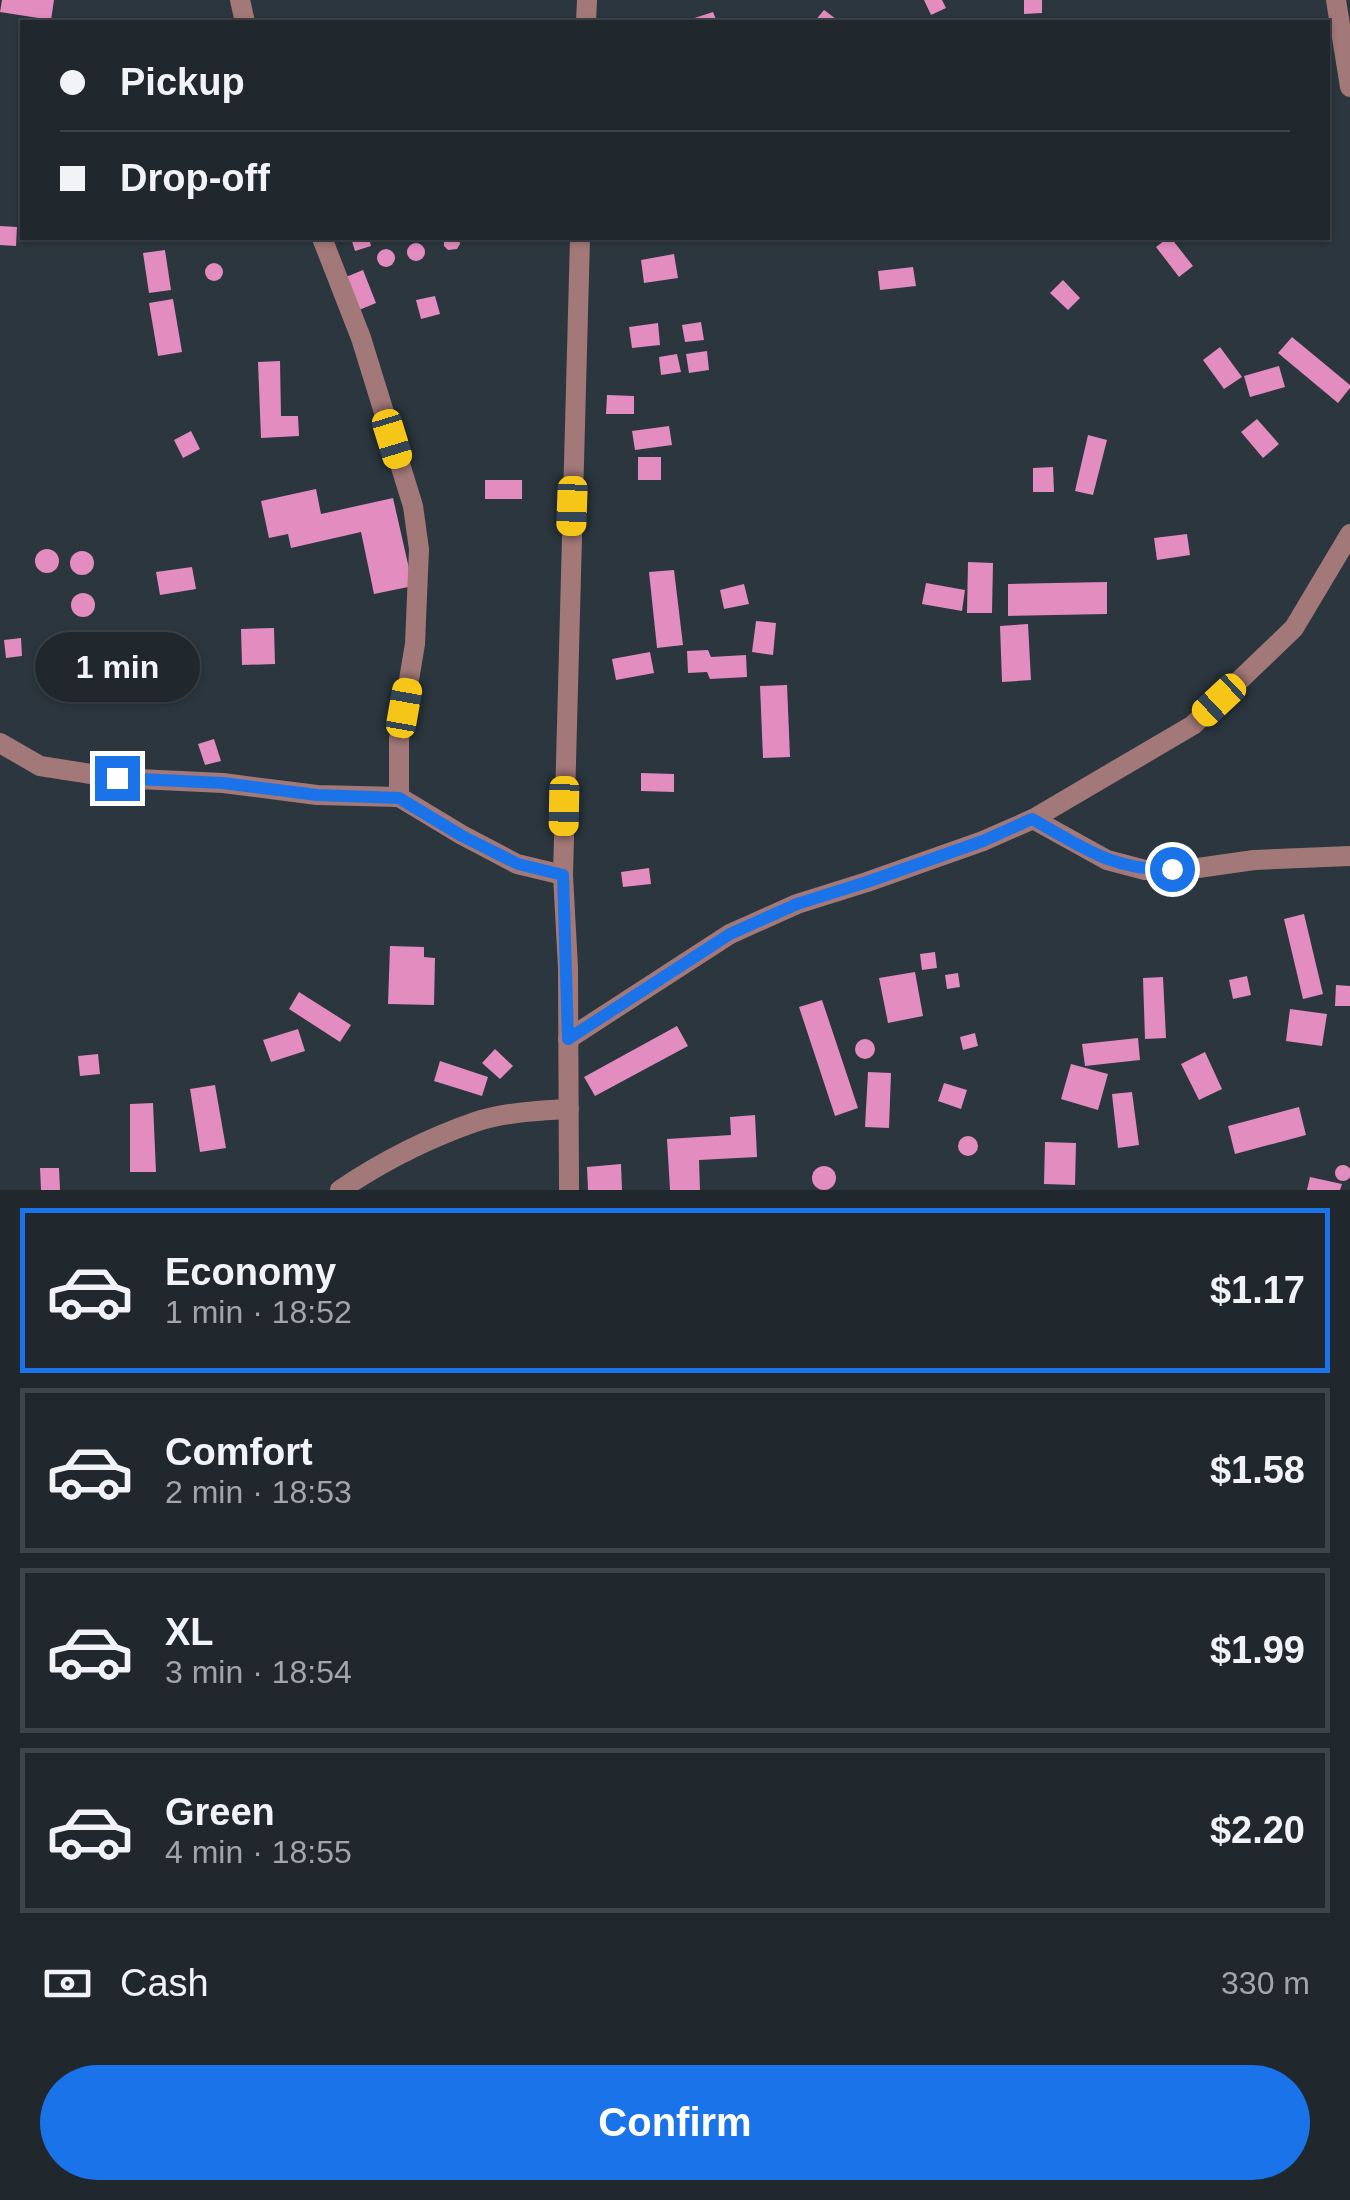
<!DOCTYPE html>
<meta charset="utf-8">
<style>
:root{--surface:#20282e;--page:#283036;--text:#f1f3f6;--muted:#a2a6aa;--line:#3d444a;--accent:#1a73e8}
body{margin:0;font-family:Helvetica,sans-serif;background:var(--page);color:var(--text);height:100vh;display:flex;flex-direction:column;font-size:38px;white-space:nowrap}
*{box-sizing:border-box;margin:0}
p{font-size:32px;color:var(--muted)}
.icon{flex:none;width:55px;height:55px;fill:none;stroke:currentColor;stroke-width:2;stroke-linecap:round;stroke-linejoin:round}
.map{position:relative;height:1190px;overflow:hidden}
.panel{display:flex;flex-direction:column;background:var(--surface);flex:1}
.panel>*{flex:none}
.hud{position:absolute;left:20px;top:20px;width:1310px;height:220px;border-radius:0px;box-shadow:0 2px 8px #0004,0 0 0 2px var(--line);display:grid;align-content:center;height:220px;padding:0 40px;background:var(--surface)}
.end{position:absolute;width:45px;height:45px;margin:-22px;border:12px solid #1a73e8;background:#fff;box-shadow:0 0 0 5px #fff}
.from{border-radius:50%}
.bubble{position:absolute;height:70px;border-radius:35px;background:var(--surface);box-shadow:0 2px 8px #0004,0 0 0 2px var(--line);font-size:32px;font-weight:600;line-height:70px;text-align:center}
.car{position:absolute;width:30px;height:60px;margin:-30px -15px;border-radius:12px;box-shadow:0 0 8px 2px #0007;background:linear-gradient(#f5c518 24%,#345 0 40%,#f5c518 0 76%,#345 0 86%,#f5c518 0)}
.hud b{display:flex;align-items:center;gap:35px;height:95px;font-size:38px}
.hud b+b{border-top:2px solid var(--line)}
.hud i{width:25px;height:25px;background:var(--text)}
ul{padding:18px 0 0;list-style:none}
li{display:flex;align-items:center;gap:30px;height:165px;margin:0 20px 15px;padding:0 20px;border:5px solid var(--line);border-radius:0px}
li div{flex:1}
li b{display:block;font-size:38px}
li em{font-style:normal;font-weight:600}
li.on{border-color:var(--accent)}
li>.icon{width:90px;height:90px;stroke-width:1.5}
.pay{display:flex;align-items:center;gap:25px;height:110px;padding:0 40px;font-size:38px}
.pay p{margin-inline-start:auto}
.cta{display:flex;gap:20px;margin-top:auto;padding:20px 40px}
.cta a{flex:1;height:115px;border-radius:60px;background:var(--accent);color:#fff;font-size:40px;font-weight:600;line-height:115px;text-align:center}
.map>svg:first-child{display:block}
</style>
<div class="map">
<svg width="1350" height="1190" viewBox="0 0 1350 1190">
<rect width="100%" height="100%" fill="#2b363e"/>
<g fill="#e28cc0">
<polygon points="2,0 54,0 51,20 0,12"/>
<polygon points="924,0 942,0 946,8 931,15"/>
<polygon points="1024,0 1042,0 1042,13 1024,14"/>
<polygon points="824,10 840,22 814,22"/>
<polygon points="713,12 717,22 682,22"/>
<polygon points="0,226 17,227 16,246 0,245"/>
<polygon points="351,238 369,238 371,246 355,251"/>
<polygon points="444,238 459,238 460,244 457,249 448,250 444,246"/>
<polygon points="1168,238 1171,238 1193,266 1179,277 1156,247"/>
<circle cx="416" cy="252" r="9"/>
<circle cx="386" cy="258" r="9"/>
<polygon points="165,250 171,290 149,293 143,253"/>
<polygon points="674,254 678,278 644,283 641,260"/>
<circle cx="214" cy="272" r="9"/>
<polygon points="913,267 916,286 880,290 878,271"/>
<polygon points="363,270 376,303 359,310 346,277"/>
<polygon points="1063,280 1080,298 1068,310 1050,293"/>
<polygon points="435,296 440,314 421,319 416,300"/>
<polygon points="173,299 182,352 158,356 149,303"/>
<polygon points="701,322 704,340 685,342 682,325"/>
<polygon points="658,323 660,345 632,348 629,327"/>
<polygon points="1292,337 1350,385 1350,388 1338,403 1278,353"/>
<polygon points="1220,347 1242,377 1224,389 1203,360"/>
<polygon points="707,351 709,370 689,373 686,354"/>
<polygon points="677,354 681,372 661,375 659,357"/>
<polygon points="280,361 281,416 298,416 299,436 261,438 258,362"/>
<polygon points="1279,366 1285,387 1250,397 1244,376"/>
<polygon points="607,395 634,396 634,414 606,414"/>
<polygon points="1257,419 1279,444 1263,458 1241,432"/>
<polygon points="669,426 672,445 635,450 632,431"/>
<polygon points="191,431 200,449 183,458 174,440"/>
<polygon points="1088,435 1107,440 1093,495 1075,491"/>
<rect x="638" y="457" width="23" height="23"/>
<polygon points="1053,467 1054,492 1033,492 1033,468"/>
<rect x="485" y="480" width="37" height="19"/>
<polygon points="316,489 321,514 393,498 413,586 374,594 361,532 291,548 288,534 269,538 261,501"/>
<polygon points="1187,534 1190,555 1157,560 1154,538"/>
<circle cx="47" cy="561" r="12"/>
<circle cx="82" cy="563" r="12"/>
<polygon points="968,562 993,563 992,613 967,613"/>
<polygon points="192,567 196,589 160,595 156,572"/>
<polygon points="674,570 683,645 657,648 649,572"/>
<polygon points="1107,582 1107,614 1008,616 1008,584"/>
<polygon points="926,583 965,590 962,611 922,604"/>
<polygon points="744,584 749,604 724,609 720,590"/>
<circle cx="83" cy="605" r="12"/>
<polygon points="756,621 776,623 773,655 752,652"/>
<polygon points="1028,624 1031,680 1002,682 1000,626"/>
<polygon points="274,628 275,664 242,665 241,629"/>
<polygon points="21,638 22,656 6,658 4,640"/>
<polygon points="708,650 711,657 746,655 747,677 710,679 707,672 688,673 687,651"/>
<polygon points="650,652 654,673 616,680 612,659"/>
<polygon points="787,685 790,757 763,758 760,686"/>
<polygon points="214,739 221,761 205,765 198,744"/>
<polygon points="641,773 674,774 674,792 641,791"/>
<polygon points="649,868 651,884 623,887 621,872"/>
<polygon points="1304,914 1323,994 1303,999 1284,919"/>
<polygon points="390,946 424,947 424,957 435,958 434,1005 388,1004"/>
<polygon points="935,952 937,968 922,970 920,954"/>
<polygon points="915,972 923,1016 888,1023 879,978"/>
<polygon points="958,973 960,987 947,989 945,975"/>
<polygon points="1247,976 1251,995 1233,999 1229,980"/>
<polygon points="1163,977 1166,1038 1145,1039 1143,978"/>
<polygon points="1336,985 1350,986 1350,1006 1335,1006"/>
<polygon points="299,992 351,1025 340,1042 289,1009"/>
<polygon points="822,1000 858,1108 835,1116 799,1007"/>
<polygon points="1290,1009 1327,1014 1322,1046 1286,1041"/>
<polygon points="677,1026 688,1046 595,1096 584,1077"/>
<polygon points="298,1029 305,1051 271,1062 263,1040"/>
<polygon points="975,1033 978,1046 963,1050 960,1037"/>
<polygon points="1138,1038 1140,1060 1085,1066 1082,1044"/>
<circle cx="865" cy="1049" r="10"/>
<polygon points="495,1049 513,1066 500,1079 482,1063"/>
<polygon points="1205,1052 1222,1089 1199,1100 1181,1064"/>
<polygon points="98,1054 100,1074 80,1076 78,1056"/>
<polygon points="440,1061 488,1077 482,1096 434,1081"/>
<polygon points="1071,1064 1108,1074 1098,1110 1061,1099"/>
<polygon points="868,1072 891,1073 889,1128 865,1127"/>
<polygon points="944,1083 967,1090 961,1109 938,1101"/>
<polygon points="215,1085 226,1148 200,1152 190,1089"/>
<polygon points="1132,1092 1139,1145 1118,1148 1112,1094"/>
<polygon points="153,1103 156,1172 130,1172 130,1104"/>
<polygon points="1299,1107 1306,1135 1235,1154 1228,1126"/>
<polygon points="755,1115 757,1157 699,1160 700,1190 670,1190 667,1139 731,1135 730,1117"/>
<circle cx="968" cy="1146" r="10"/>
<polygon points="1045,1142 1076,1143 1075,1185 1044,1184"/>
<polygon points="621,1164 622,1190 588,1190 587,1167"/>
<circle cx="1343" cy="1173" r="8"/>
<circle cx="824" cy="1178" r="12"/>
<polygon points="40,1168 59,1168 60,1190 41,1190"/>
<polygon points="1310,1177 1342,1184 1340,1190 1307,1190"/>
</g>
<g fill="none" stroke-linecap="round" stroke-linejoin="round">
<g stroke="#a37878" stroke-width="20">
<polyline points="240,0 245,22"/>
<polyline points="1336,0 1350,87"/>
<polyline points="586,22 587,0"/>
<polyline points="322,238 361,338 413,506 419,549 415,644 399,739 399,797"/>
<polyline points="0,743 40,766 117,778 223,783 317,795 399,797 462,835 517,864 563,875"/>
<polyline points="1033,819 1107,860 1145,870 1198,868 1254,860 1350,856"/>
<polyline points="568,1039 730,934 797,904 867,882 983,841 1033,819 1193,725 1294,628 1350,534"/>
<path d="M340 1190C380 1163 429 1138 475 1122 505 1112 537 1111 569 1109"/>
<polyline points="569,1190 568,968 563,875 580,238"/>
</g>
</g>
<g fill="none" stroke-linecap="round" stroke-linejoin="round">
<path stroke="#1a73e8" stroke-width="12" d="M117 778 223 783 317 795 399 798 462 836 518 864 563 875 568 1039 730 934 797 904 867 882 983 841 1032 819C1081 846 1114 872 1172 869"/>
</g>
</svg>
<i class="end from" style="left:1172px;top:869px"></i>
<i class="end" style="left:117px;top:778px"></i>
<div class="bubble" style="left:35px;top:632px;width:165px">1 min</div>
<i class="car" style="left:392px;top:439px;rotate:163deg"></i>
<i class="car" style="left:572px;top:506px;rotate:182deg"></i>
<i class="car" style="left:1219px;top:700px;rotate:227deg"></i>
<i class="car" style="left:404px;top:708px;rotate:10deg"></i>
<i class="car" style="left:564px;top:806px;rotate:181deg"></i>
<div class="hud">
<b><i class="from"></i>Pickup</b>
<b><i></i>Drop-off</b>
</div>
</div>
<section class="panel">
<ul>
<li class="on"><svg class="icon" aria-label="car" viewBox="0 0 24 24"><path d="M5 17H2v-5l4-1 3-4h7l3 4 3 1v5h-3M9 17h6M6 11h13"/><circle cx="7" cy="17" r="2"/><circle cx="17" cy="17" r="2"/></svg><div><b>Economy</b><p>1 min · 18:52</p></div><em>$1.17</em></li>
<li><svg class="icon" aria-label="car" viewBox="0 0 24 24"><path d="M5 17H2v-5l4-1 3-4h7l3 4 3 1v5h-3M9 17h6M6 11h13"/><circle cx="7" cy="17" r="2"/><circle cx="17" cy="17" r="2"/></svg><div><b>Comfort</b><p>2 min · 18:53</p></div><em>$1.58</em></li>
<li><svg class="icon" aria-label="car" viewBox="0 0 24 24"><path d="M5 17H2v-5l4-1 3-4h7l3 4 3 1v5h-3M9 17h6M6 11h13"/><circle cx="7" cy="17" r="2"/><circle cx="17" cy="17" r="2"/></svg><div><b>XL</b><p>3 min · 18:54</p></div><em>$1.99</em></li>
<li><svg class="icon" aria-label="car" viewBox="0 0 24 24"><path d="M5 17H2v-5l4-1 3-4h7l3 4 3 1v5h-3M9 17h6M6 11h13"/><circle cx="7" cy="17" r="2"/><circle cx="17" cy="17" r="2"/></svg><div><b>Green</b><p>4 min · 18:55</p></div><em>$2.20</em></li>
</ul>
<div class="pay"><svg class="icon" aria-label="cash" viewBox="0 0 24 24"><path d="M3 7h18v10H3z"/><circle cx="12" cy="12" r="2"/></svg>Cash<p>330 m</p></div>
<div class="cta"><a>Confirm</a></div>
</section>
